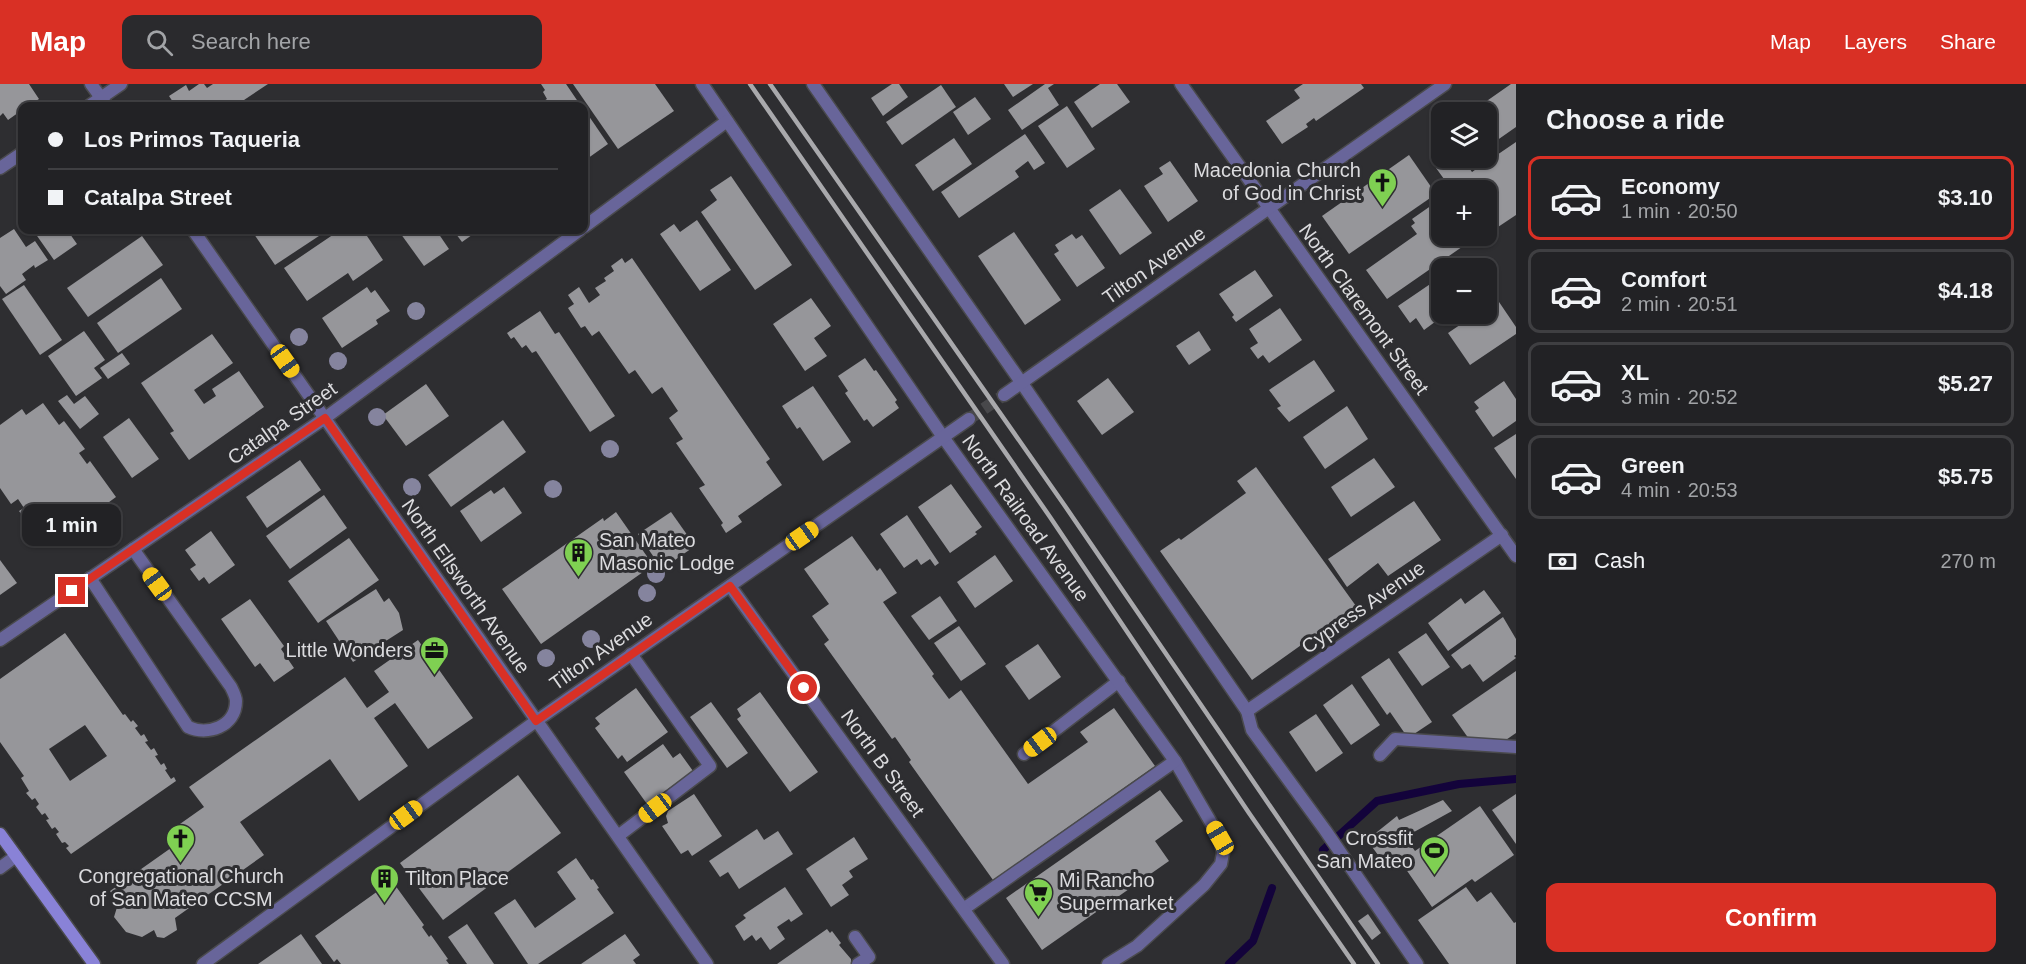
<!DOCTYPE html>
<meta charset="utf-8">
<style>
:root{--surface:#222225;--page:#2a2a2d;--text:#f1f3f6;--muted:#a2a4a7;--line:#3f3f42;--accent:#d93025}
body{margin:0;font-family:Arial,sans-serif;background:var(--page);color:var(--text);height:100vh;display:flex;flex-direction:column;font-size:22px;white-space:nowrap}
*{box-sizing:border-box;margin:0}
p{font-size:20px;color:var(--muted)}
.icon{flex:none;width:33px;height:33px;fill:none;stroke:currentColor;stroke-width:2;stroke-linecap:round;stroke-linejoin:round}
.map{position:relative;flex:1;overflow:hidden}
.sheet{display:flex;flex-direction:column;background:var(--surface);width:510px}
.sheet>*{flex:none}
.top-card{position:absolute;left:18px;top:18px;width:570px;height:132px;border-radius:12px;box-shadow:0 2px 4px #0004,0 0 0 2px var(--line);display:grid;align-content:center;height:132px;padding:0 30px;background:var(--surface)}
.controls{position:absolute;left:1431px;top:18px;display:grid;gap:12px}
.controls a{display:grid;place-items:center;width:66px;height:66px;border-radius:12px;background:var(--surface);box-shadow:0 2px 4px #0004,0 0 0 2px var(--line);font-size:30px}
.end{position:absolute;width:27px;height:27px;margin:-14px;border:8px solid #d93025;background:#fff;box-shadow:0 0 0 3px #fff}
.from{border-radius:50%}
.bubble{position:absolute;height:42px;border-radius:12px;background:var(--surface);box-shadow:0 2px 4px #0004,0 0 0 2px var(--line);font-size:20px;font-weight:700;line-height:42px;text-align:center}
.car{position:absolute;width:18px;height:36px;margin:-18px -9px;border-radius:8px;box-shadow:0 0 4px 2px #0007;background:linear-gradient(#f5c518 24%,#345 0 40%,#f5c518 0 76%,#345 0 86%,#f5c518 0)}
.top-card b{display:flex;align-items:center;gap:21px;height:57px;font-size:22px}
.top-card b+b{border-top:2px solid var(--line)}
.top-card i{width:15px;height:15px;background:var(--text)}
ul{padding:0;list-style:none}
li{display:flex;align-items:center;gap:18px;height:84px;margin:0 12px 9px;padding:0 18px;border:3px solid var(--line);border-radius:12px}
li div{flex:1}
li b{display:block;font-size:22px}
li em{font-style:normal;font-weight:700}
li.on{border-color:var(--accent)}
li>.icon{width:54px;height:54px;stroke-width:1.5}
h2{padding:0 30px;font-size:27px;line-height:72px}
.pay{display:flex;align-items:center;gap:15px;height:66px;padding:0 30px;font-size:22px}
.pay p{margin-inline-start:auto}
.button{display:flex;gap:12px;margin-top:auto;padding:12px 30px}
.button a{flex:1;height:69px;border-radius:12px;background:var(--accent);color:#fff;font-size:24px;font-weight:700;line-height:69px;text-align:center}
header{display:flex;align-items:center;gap:36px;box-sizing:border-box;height:84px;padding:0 30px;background:var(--accent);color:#fff}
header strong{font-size:28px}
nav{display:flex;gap:33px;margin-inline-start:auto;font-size:21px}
.search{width:420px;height:54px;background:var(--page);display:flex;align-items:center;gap:15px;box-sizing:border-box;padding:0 21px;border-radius:12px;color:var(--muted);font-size:22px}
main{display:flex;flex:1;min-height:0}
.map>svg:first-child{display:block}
</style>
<header>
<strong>Map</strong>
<div class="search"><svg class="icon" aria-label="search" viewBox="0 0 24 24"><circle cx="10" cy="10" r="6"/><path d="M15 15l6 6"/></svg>Search here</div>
<nav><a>Map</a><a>Layers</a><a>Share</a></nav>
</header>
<main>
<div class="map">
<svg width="1516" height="880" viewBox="0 0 1516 880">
<rect width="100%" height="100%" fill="#2e2e31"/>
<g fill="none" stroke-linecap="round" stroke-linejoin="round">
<g stroke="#13033b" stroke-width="8">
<polyline points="1323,766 1377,717 1459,700 1516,695"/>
<polyline points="1229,880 1253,857 1272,804"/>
</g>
</g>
<g fill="#96969a" fill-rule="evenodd">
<polygon points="0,0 29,0 39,15 28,22 22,22 22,26 8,36 3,29 0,32"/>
<polygon points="199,0 204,0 207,4 213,0 268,0 235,22 169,22 168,21 173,18 169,12 186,1 189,7"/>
<polygon points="541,0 566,0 581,22 535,22 547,15 543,8 545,6"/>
<polygon points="573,0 655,0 674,27 618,65"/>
<polygon points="892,0 899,0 908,13 883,32 871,14"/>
<polygon points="1004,0 1033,0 1013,13"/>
<polygon points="1045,0 1054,0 1048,4 1059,21 1022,46 1008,26"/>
<polygon points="1100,0 1117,0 1130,18 1092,44 1074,18"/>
<polygon points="1303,0 1361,0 1364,4 1316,37 1314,34 1306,40 1308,43 1282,60 1266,37 1300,14 1294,6"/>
<polygon points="1511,0 1516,0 1516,43 1486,64 1486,28 1471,28"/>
<polygon points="941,1 956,23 902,61 886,38"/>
<polygon points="975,13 991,35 968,51 953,28"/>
<polygon points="1067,22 1095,65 1067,84 1038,42"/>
<polygon points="584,25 608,60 584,77"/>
<polygon points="1025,50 1045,79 1034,86 1028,77 1015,87 1019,93 959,134 941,108"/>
<polygon points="954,54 972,80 933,107 915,81"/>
<polygon points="1516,58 1516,131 1486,151 1486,106 1452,106 1436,84 1450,74 1462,74 1472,88"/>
<polygon points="1409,71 1436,110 1349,170 1322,132"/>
<polygon points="1170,77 1198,117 1168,138 1144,102 1163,90 1159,84"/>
<polygon points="731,92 792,181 755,206 701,128 717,116 710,106"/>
<polygon points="1120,105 1152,149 1120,171 1089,126"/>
<polygon points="1442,114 1442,152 1469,152 1472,156 1387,215 1366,186 1417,150 1411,142 1415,139 1412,135"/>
<polygon points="697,136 731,186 700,207 660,150 674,140 680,148"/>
<polygon points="14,145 26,163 35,157 48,176 35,184 34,181 22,190 26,196 6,210 0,202 0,154"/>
<polygon points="39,146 77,146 70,150 77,160 54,176 35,149"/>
<polygon points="261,146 328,146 275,181 254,150"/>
<polygon points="340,146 363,146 383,176 353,197 348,189 307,217 284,184"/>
<polygon points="398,146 436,146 449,165 424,182"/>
<polygon points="453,146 479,146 462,158"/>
<polygon points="1014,148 1061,216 1025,241 978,172"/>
<polygon points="1072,150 1076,155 1082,151 1105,184 1077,203 1054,170 1059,167 1055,161"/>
<polygon points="142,152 163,181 88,233 67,204"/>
<polygon points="622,174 625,179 632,174 770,375 766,378 782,401 738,432 742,438 726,449 721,441 723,439 699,404 705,401 676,359 683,355 669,334 678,327 662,303 652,310 635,286 629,290 599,247 592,252 585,242 581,244 568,224 574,220 568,211 579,203 589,219 600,211 595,204 606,197 604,194 614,187 611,182"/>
<polygon points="1255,186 1273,212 1236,238 1232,233 1234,231 1219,210"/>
<polygon points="1442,192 1442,230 1468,230 1450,242 1443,232 1424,246 1416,234 1410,239 1398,222"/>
<polygon points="161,194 182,225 118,269 97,239"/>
<polygon points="24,201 62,256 40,271 2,215"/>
<polygon points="367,203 371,209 375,206 390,227 376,236 378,240 342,264 322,234"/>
<polygon points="811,214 831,242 814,254 827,272 805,287 773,240"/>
<polygon points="1497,215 1516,243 1516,250 1470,281 1448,249 1476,230 1486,230 1486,222"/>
<polygon points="1280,224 1302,256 1269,279 1263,271 1258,275 1250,264 1258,259 1249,245"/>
<polygon points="540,227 555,250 559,248 615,332 590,348 536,267 532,269 526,261 522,264 514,253 511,255 507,249"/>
<polygon points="84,247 105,276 94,284 102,294 76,312 48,272"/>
<polygon points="1199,247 1211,266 1189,281 1176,262"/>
<polygon points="212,250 233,279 194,306 204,320 216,312 212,305 239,287 264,323 189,376 170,349 174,347 141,299"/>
<polygon points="122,269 130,280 108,295 100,284"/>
<polygon points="865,274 874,287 876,286 897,316 895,318 899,324 873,343 867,335 864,337 845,309 848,307 838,292"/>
<polygon points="1314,276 1335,307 1289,338 1277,324 1281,322 1269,306"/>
<polygon points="1108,294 1134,328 1102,351 1077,317"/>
<polygon points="1504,297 1516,315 1516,337 1493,353 1475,327 1479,324 1474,318"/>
<polygon points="426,300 449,332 406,362 383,331"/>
<polygon points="813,302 851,358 823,377 800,343 797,345 782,322"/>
<polygon points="67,311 74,320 85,312 99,330 80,345 58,317"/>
<polygon points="43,319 59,341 64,337 85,365 79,369 87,380 90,377 116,413 46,464 19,427 24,424 18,415 11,420 0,404 0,341 22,325 26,331"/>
<polygon points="1347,322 1368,355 1325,385 1303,353"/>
<polygon points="129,334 159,375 132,394 103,353"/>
<polygon points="503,336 526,368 451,423 428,391"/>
<polygon points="1516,350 1516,395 1494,364"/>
<polygon points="1374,374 1395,403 1351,433 1331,403"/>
<polygon points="300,376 321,406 267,444 246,413"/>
<polygon points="1256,383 1356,522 1252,596 1160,467 1179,454 1181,456 1246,409 1237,397"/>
<polygon points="951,400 982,443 975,448 977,450 950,469 918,423"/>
<polygon points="504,403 522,429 481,458 460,427 491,406 494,410"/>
<polygon points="324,411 347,444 290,485 266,452"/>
<polygon points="1414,417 1441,456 1388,492 1378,479 1347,503 1328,475"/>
<polygon points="616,428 653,481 541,560 502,505 603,434 604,437"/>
<polygon points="671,428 695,462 662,485 638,450"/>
<polygon points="907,431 939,479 935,482 930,475 921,481 917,475 904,484 880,450"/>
<polygon points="211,447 235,481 209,500 204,493 199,497 190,485 196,481 185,466"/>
<polygon points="852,452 877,487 880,484 897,509 883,518 934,590 932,592 949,615 961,606 1028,700 1088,658 1080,648 1114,624 1155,682 993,796 909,678 911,676 895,653 892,655 824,560 829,556 812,532 829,520 804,485"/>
<polygon points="349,454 379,496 318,539 288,497"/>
<polygon points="995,471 1013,497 975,524 957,498"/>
<polygon points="0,476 17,499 0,511"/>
<polygon points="376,505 384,518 389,514 399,529 403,546 353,578 326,537"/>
<polygon points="1484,506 1501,529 1448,567 1428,539 1461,514 1465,520"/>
<polygon points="940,512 957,537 929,556 911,532"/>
<polygon points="250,515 284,562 281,565 294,584 274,598 260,579 255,583 221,535"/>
<polygon points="1503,533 1516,555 1516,571 1514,572 1516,574 1483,598 1470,580 1462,585 1451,571"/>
<polygon points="959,542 986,580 961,597 934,559"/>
<path d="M65 549 123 631 125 630 131 638 133 636 138 642 135 644 141 652 144 650 148 657 145 658 151 666 154 664 158 671 155 672 161 681 164 679 167 685 165 686 171 695 174 693 176 697 71 770 66 764 69 762 65 758 62 759 56 750 59 748 55 743 52 745 46 736 49 735 45 729 42 731 36 723 39 720 35 714 32 716 26 709 29 707 21 694 24 692 0 658V595ZM85 641 107 672 70 697 49 665Z"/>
<polygon points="1426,549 1450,583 1422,602 1398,568"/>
<polygon points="418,556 473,634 428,665 395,619 374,634 408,682 359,717 330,675 240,738 264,771 175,834 177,846 164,854 157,853 154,846 142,853 126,848 114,833 118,820 110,807 178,759 170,747 204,723 189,703 345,593 367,624 389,608 374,587"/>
<polygon points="1038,560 1061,593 1029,616 1005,582"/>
<polygon points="1389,574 1432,638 1408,654 1390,628 1387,631 1361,593"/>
<polygon points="1516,587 1516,649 1500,660 1469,655 1452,631"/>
<polygon points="1352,600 1380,641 1351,661 1323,621"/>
<polygon points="636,604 668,648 627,678 622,671 618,675 595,644 600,640 595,634"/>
<polygon points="760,608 818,688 790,708 737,635 741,632 737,625"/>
<polygon points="711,618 748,669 727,684 690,633"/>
<polygon points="1316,630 1343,669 1316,688 1289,648"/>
<polygon points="663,660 673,674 680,669 693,687 647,720 624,688"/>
<polygon points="518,691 561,749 443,836 400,779"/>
<polygon points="1160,706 1183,737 1155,757 1169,777 1042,866 1006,814"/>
<polygon points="694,710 722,752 692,772 688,766 681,770 662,742 668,739 666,732 668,727"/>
<polygon points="1516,710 1516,760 1492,726"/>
<polygon points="1443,716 1452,727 1405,753 1415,767 1480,722 1514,771 1475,798 1472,795 1432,823 1401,778 1389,786 1367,756 1397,732 1399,736"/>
<polygon points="757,745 764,756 778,747 793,770 739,805 728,788 720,793 709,777"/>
<polygon points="854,753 868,775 849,787 853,793 842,801 849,811 831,823 806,785"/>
<polygon points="576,774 591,796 593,795 599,804 597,805 614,829 538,880 528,880 494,829 515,815 535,844 576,815 557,788"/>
<polygon points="392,797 424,841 422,843 429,853 431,851 448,875 446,876 449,880 341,880 337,875 334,878 315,852"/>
<polygon points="785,803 803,830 791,838 789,835 777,843 785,855 770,866 761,853 756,857 752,851 744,857 735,842 746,834 743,831"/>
<polygon points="1466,803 1477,818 1491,808 1514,839 1516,838 1516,880 1449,880 1418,836"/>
<polygon points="1368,830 1381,849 1372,856 1358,837"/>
<polygon points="467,840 494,880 467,880 448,853"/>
<polygon points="827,845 830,849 832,847 841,859 839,861 851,875 851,880 777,880"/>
<polygon points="301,850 322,880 258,880"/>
<polygon points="625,850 640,871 633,876 636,880 581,880"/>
</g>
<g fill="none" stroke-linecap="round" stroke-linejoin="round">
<polyline stroke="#48484b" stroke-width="12" stroke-dasharray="12 6" stroke-linecap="butt" points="969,335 1004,311"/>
<defs>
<g id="lane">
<path d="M90 494 188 643C207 652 236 643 236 617 236 613 233 607 231 603L133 465"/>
<polyline points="1024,670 1119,597"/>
<polyline points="1380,671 1395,655 1516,663"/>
<polyline points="618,752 710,682 631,570"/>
<polyline points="0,784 16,772"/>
<polyline points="855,853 869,873 858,880"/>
<polyline points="1108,880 1137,862 1204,801 1221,780 1223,769 1220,754 1175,677"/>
</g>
<g id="street">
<polyline points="91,0 107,22"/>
<polyline points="702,0 943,353 1175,677 965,824"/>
<polyline points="813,0 1021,298 1247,627 1252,646 1325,746 1417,880"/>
<polyline points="1181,0 1516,472"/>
<polyline points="89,22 121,0"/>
<polyline points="0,84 22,69"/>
<polyline points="584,143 727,37"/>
<polyline points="193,146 707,880"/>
<polyline points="1004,311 1445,0"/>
<polyline points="730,502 1003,880"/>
<polyline points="0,556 325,334 580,146"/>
<polyline points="1247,627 1502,451"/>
<polyline points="203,880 536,637 969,335"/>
</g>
<polyline id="secondary" points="0,750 94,880"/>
</defs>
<use href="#lane" stroke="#4a4a4d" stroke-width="15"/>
<use href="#street" stroke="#4a4a4d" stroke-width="15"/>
<use href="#secondary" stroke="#4a4a4d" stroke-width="15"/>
<use href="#lane" stroke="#68659a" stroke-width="12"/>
<use href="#street" stroke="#68659a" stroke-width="12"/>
<use href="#secondary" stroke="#8982d7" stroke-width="12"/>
<g stroke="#a9a9ac" stroke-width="4.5">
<polyline points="750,0 1050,433 1249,729 1354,880"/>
<polyline points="770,0 1065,422 1378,880"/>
</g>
</g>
<g fill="#85849e">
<circle cx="416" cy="227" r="9"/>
<circle cx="299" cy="253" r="9"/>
<circle cx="338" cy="277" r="9"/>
<circle cx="377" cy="333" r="9"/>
<circle cx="610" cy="365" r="9"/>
<circle cx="412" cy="403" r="9"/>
<circle cx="553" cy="405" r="9"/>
<circle cx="656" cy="490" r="9"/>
<circle cx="647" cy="509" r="9"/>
<circle cx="591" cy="555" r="9"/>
<circle cx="546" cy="574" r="9"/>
</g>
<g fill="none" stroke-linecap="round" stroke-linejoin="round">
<polyline stroke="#d93025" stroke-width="8" points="72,507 325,334 536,637 730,502 804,604"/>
</g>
<defs>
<symbol id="church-pin" viewBox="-11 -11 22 30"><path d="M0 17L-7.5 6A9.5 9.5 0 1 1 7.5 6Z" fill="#7fd052" stroke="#2e2e31"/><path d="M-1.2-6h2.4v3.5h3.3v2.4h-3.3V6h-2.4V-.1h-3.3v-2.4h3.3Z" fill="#111"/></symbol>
<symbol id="building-pin" viewBox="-11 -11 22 30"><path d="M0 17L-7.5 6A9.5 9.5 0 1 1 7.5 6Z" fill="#7fd052" stroke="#2e2e31"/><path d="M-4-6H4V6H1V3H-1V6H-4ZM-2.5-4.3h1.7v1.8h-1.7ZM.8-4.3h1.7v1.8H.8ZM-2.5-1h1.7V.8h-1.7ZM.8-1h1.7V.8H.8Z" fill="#111"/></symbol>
<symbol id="office-pin" viewBox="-11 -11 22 30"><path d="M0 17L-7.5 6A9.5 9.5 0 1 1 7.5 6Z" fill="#7fd052" stroke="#2e2e31"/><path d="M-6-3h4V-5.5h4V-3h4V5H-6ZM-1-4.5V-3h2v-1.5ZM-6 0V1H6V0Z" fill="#111"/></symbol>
<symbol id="stadium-pin" viewBox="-11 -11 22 30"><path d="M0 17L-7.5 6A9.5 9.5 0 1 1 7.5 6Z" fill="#7fd052" stroke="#2e2e31"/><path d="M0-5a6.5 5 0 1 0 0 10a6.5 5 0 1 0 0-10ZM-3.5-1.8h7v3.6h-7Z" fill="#111"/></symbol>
<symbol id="supermarket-pin" viewBox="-11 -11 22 30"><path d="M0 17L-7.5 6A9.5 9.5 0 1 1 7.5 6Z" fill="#7fd052" stroke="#2e2e31"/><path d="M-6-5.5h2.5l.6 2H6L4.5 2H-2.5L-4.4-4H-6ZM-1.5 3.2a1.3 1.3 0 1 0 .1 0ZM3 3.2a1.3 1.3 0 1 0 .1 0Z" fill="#111"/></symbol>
</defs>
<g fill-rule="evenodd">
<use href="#church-pin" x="1366" y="82" width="33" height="45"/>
<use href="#building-pin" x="562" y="452" width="33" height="45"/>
<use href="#office-pin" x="418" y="550" width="33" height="45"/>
<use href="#church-pin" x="164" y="738" width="33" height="45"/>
<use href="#stadium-pin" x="1418" y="750" width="33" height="45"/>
<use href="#building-pin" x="368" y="778" width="33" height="45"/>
<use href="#supermarket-pin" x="1022" y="792" width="33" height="45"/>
</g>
<g text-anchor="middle" stroke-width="6" stroke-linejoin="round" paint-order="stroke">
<g font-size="20" fill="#dbdbde" stroke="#2e2e31" text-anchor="end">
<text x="1361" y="93">Macedonia Church<tspan x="1361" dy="23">of God in Christ</tspan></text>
<text x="599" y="463" text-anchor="start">San Mateo<tspan x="599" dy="23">Masonic Lodge</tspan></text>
<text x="413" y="573">Little Wonders</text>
<text x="1413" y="761">Crossfit<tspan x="1413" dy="23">San Mateo</tspan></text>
<text x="181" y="799" text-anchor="middle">Congregational Church<tspan x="181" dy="23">of San Mateo CCSM</tspan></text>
<text x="405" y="801" text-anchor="start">Tilton Place</text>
<text x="1059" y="803" text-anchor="start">Mi Rancho<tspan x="1059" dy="23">Supermarket</tspan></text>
</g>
<g font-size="20" fill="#dbdbde" stroke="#2e2e31">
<text transform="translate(1154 181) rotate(-35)" y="7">Tilton Avenue</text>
<text transform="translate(1364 225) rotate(54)" y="7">North Claremont Street</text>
<text transform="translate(282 339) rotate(-35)" y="7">Catalpa Street</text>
<text transform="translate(1026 434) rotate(54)" y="7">North Railroad Avenue</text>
<text transform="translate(466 502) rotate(55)" y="7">North Ellsworth Avenue</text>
<text transform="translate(1363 523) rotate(-35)" y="7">Cypress Avenue</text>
<text transform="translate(601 567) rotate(-35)" y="7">Tilton Avenue</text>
<text transform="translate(883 679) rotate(54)" y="7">North B Street</text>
</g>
</g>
</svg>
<div class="controls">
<a><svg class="icon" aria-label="layers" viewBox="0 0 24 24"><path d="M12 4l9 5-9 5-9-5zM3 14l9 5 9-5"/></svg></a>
<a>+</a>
<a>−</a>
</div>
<i class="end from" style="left:804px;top:604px"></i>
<i class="end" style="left:72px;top:507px"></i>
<div class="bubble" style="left:22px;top:420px;width:99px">1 min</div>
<i class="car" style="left:285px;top:277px;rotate:145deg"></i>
<i class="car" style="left:802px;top:452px;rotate:55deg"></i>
<i class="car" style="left:157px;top:500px;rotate:324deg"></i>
<i class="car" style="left:1040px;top:658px;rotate:233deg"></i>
<i class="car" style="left:655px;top:724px;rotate:233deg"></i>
<i class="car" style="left:406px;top:731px;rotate:54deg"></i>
<i class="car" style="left:1220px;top:754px;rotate:330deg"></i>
<div class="top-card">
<b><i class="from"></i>Los Primos Taqueria</b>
<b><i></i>Catalpa Street</b>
</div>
</div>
<section class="sheet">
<h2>Choose a ride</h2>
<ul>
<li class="on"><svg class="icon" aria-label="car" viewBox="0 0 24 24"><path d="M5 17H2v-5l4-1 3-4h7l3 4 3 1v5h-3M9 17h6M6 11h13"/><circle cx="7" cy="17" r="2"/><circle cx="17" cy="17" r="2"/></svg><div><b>Economy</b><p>1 min · 20:50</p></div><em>$3.10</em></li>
<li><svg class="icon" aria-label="car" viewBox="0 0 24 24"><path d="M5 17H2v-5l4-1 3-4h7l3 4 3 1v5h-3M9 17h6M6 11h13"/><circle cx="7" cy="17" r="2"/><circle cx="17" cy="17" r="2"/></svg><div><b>Comfort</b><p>2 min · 20:51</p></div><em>$4.18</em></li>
<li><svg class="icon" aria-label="car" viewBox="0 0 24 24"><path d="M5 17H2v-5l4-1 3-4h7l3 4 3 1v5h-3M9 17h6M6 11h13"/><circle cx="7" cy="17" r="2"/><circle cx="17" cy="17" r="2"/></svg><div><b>XL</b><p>3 min · 20:52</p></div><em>$5.27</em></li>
<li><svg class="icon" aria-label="car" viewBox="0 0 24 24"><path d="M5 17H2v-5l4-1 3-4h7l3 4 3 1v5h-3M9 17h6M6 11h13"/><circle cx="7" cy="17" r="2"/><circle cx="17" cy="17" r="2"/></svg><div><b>Green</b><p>4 min · 20:53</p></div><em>$5.75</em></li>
</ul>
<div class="pay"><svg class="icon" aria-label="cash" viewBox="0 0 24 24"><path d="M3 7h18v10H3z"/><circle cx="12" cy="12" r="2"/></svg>Cash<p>270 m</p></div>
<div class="button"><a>Confirm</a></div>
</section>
</main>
